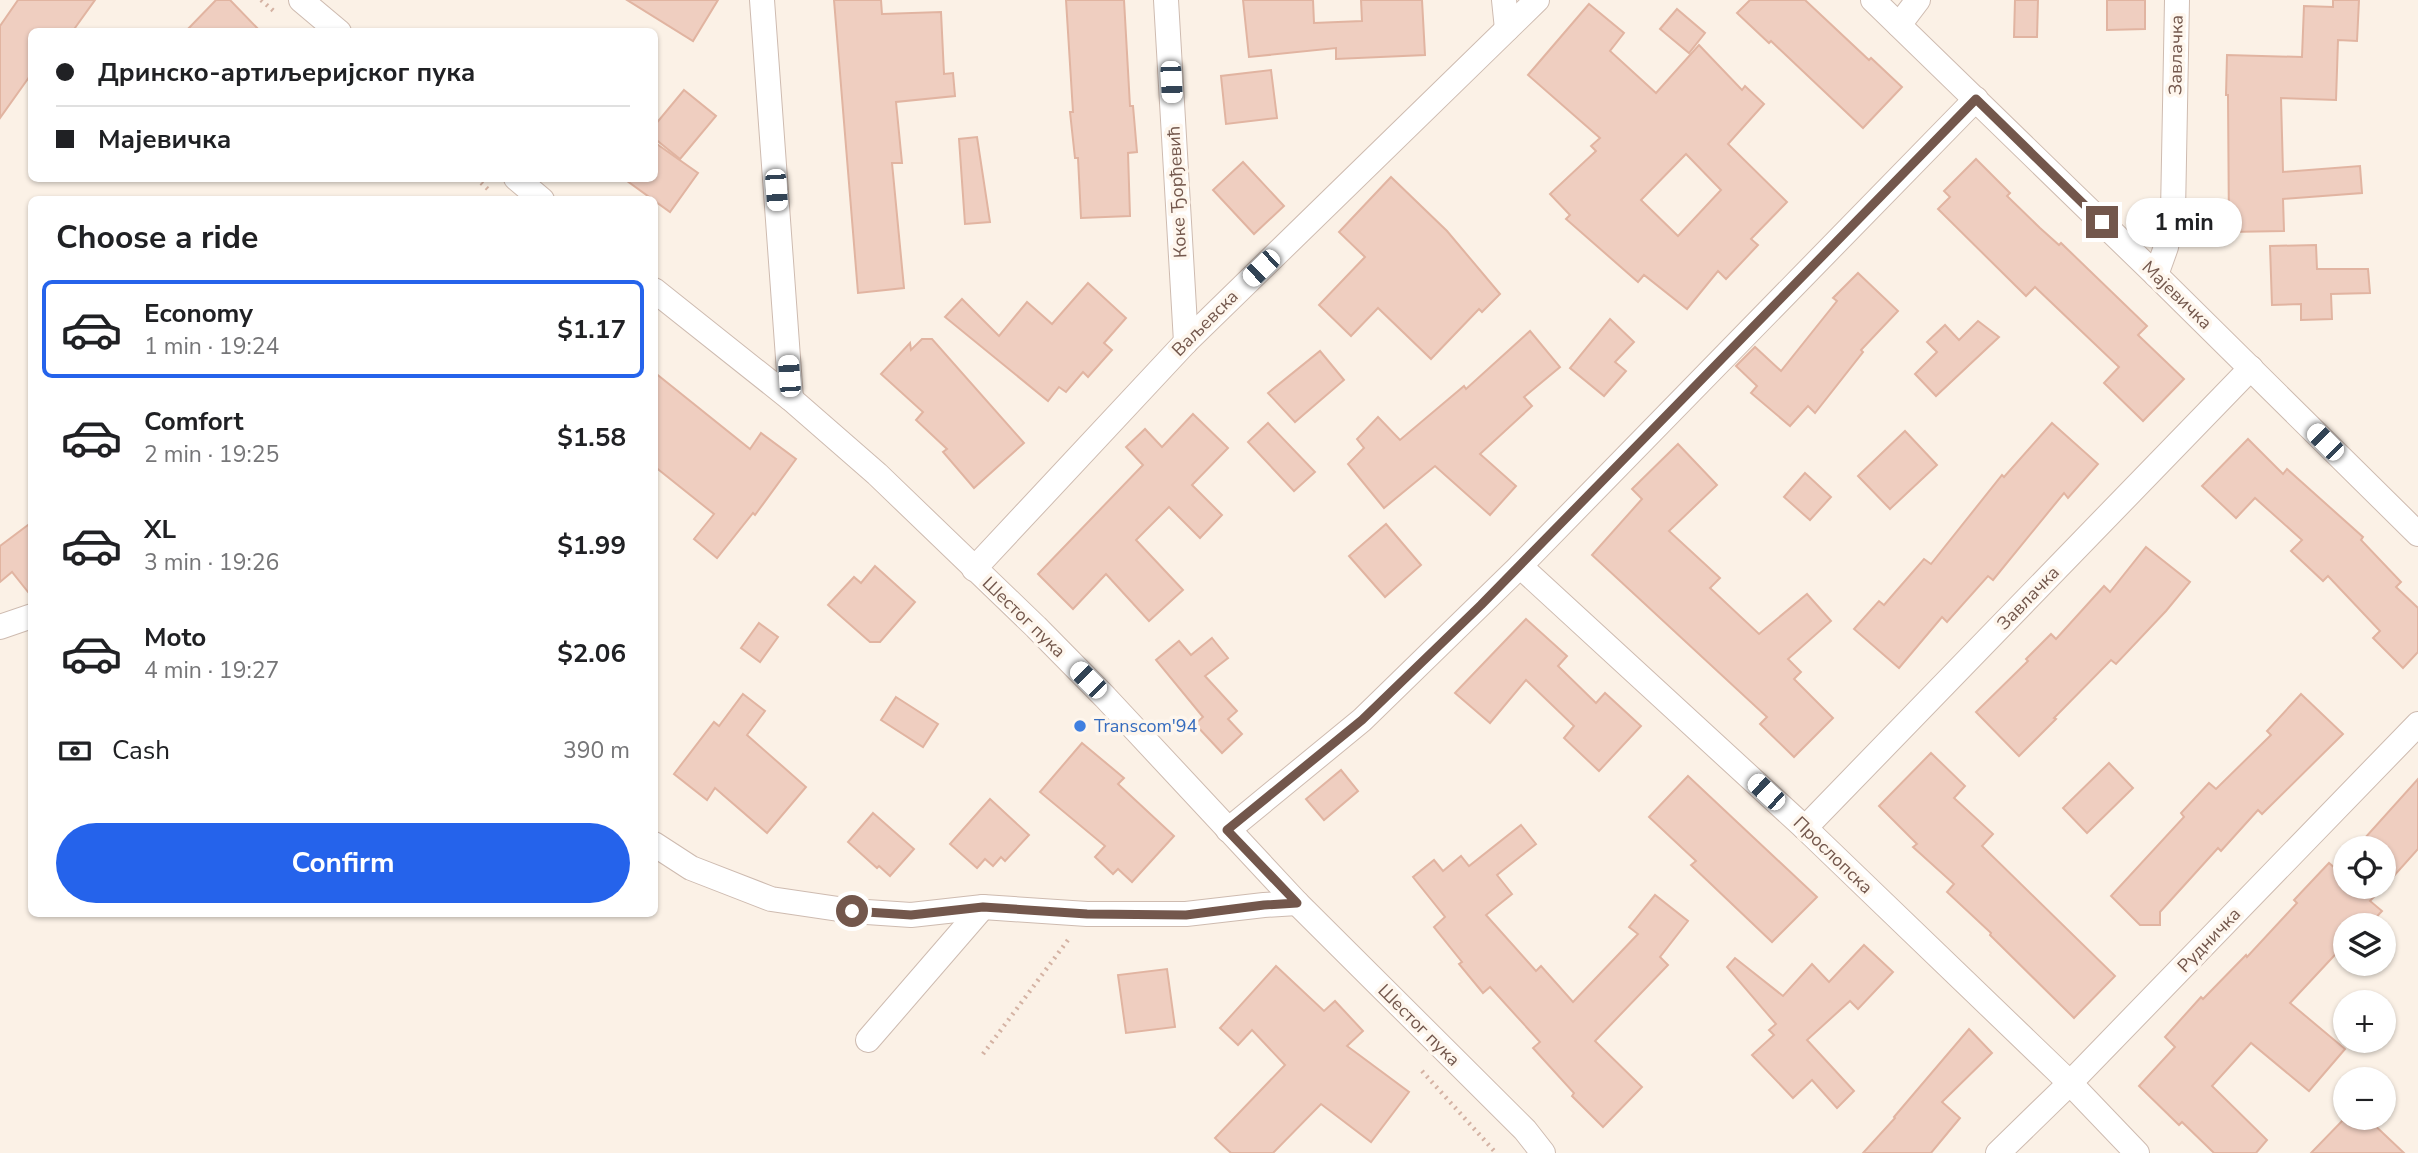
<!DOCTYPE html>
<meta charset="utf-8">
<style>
:root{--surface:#fff;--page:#f6f6f6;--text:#202124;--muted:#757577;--line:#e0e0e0;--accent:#2563eb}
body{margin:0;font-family:"Nunito Sans",sans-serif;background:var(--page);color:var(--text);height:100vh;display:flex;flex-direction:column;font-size:26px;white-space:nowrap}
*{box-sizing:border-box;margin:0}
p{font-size:23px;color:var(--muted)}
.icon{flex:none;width:38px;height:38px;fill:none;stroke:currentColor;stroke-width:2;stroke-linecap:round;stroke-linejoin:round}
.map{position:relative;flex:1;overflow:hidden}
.side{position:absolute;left:28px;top:196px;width:630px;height:721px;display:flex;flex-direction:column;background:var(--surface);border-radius:10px;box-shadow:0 2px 5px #0004}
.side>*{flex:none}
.hud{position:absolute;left:28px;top:28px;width:630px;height:154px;border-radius:10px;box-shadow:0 2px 5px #0004;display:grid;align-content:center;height:154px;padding:0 28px;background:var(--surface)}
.fabs{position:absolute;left:2333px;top:836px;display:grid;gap:14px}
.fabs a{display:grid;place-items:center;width:63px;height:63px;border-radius:50%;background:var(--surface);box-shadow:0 2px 5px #0004;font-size:35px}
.end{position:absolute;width:32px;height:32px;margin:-16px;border:9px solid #73574c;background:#fff;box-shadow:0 0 0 4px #fff}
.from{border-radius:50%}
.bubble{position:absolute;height:49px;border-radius:24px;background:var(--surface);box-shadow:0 2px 5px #0004;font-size:23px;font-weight:700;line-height:49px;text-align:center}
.car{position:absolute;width:21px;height:42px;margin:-21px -10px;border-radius:9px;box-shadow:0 0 5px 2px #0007;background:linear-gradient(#fff 24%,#345 0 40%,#fff 0 76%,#345 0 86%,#fff 0)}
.hud b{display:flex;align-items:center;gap:24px;height:66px;font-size:26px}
.hud b+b{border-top:2px solid var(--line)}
.hud i{width:18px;height:18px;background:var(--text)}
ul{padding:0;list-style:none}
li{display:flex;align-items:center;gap:21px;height:98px;margin:0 14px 10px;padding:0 14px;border:4px solid transparent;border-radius:10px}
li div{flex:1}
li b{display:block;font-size:26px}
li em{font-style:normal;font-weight:700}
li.on{border-color:var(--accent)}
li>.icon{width:63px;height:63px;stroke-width:1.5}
h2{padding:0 28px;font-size:32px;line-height:84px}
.pay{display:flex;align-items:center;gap:18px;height:77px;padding:0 28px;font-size:26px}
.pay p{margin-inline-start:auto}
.cta{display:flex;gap:14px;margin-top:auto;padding:14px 28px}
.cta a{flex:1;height:80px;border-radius:42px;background:var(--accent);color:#fff;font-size:28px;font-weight:700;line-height:80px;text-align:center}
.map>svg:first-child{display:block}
</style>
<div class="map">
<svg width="2418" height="1153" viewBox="0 0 2418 1153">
<rect width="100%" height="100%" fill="#fbf1e6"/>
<g fill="#efcec0" stroke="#e1b4a1" stroke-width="2" fill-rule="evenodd">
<polygon points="18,0 95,0 72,32 32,32 32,73 0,118 0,26"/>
<polygon points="216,0 230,0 261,32 185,32"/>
<polygon points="627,0 718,0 693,41"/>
<polygon points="834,0 881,0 882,14 941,12 944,74 953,73 955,96 896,102 902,163 892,163 904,288 858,293"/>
<polygon points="1066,0 1124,0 1130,106 1133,106 1137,152 1128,153 1130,216 1081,218 1078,158 1075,158 1070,112 1073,112"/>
<polygon points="1243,0 1313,0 1314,23 1362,21 1361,0 1422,0 1425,55 1336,59 1336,48 1249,57"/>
<polygon points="1750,0 1805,0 1869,60 1871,58 1902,87 1863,128 1771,41 1769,43 1737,13"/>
<polygon points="2015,0 2038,0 2037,37 2014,37"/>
<polygon points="2107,0 2145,0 2145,29 2107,30"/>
<polygon points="2333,0 2359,0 2357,41 2338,40 2336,100 2281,98 2283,172 2360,166 2362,193 2283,199 2284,231 2229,232 2228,95 2226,95 2227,55 2302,57 2304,6 2333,7"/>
<path d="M1589 4 1624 33 1610 51 1656 93 1699 45 1742 90 1745 86 1764 104 1728 144 1787 202 1751 239 1758 245 1726 279 1718 271 1687 309 1644 275 1638 282 1566 219 1570 215 1550 194 1596 151 1591 146 1600 138 1528 75ZM1686 154 1721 190 1678 236 1641 200Z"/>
<polygon points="1677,9 1705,33 1689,53 1660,29"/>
<polygon points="1271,70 1277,118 1226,124 1221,76"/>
<polygon points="684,90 716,116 680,159 654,138 654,126"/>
<polygon points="977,137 990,222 965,224 959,139"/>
<polygon points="654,142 698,173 670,212 623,178 654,178"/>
<polygon points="1976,159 2010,193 2007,196 2040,228 2059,245 2061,243 2147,326 2138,335 2184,379 2143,421 2104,383 2119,367 2035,287 2026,296 1938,209 1950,197 1944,191"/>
<polygon points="1243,162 1284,206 1254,234 1213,190"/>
<polygon points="1391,177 1447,231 1500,294 1482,312 1479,309 1431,359 1378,308 1351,336 1319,305 1365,257 1339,232"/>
<polygon points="2316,245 2317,269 2368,269 2370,293 2331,294 2332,319 2301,320 2301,304 2272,305 2270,246"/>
<polygon points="1858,273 1898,311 1861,350 1863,352 1815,413 1808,406 1790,426 1751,393 1757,386 1736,366 1755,347 1781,371 1837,301 1833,298"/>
<polygon points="1088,283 1126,318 1104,343 1112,350 1088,377 1083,372 1066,392 1059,387 1048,401 945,317 962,299 999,336 1027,302 1052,324"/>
<polygon points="1610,319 1634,342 1615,362 1626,371 1604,396 1570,368"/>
<polygon points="1978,321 1999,337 1936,396 1915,374 1937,352 1927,342 1945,325 1959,340"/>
<polygon points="1530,331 1560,367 1524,397 1532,406 1480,454 1516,486 1490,515 1435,466 1384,508 1348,464 1364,448 1357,439 1378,417 1400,440 1464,386 1466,389"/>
<polygon points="922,339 932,339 1024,443 974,488 943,452 947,449 916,420 923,412 881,374 910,343 911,350"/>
<polygon points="1320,351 1344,380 1295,422 1268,393"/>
<polygon points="654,372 750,449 761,433 796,459 755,515 753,513 717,558 694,539 714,514 654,466"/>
<polygon points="1193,414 1228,448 1192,485 1222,515 1200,538 1169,507 1136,540 1183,590 1149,621 1106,574 1073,609 1038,574 1143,465 1126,447 1145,429 1162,447"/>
<polygon points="1268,423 1315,472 1294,491 1248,442"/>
<polygon points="2052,423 2098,464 2068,498 2064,493 1993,580 1988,576 1947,622 1942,617 1899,668 1854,629 1879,601 1884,605 1924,559 1931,564 2002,475 2004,477"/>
<polygon points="1905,431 1937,465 1890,509 1858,476"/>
<polygon points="2248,439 2283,474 2287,469 2363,537 2361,540 2401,582 2396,587 2418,608 2418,652 2403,668 2373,638 2380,631 2328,576 2323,581 2291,551 2302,540 2255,498 2236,518 2202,486"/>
<polygon points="1678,444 1717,485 1669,531 1720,578 1710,588 1759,634 1807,594 1831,621 1788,659 1801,672 1794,679 1833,718 1794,757 1760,724 1767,717 1592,555 1642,499 1632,489"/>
<polygon points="1805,473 1831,497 1810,520 1784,497"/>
<polygon points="32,522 32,597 12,572 0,582 0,546"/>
<polygon points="1386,524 1421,565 1385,597 1349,556"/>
<polygon points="2146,547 2190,582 2166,611 2116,664 2111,660 2054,718 2056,719 2019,756 1976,712 2028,661 2026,659 2051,634 2056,639 2104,586 2110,592"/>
<polygon points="875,566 915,602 880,642 870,642 828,605 854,577 861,583"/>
<polygon points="1526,619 1567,656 1558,666 1596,703 1605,693 1641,726 1599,771 1564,738 1574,726 1526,680 1490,723 1455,693"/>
<polygon points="759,623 778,637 760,662 741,648"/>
<polygon points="1212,638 1228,658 1205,676 1237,711 1228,719 1242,734 1222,753 1195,724 1203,717 1156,660 1179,641 1191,655"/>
<polygon points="743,694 765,711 747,735 806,787 767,833 715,788 707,800 674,774 714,722 719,726"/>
<polygon points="2301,694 2343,734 2262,814 2258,810 2221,851 2218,848 2160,912 2160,925 2140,925 2111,896 2184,817 2181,813 2209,783 2216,789 2271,735 2267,731"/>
<polygon points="896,697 938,724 923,747 881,720"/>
<polygon points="1082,743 1124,778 1118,784 1174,836 1132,882 1118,869 1113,874 1095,857 1105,846 1040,792"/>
<polygon points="1931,753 1965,786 1954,798 1993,834 1982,846 2115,976 2074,1018 1990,935 1991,933 1947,892 1954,884 1913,847 1917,844 1879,806"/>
<polygon points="2109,763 2133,788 2087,833 2063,808"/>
<polygon points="1341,770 1358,791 1324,820 1306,799"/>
<polygon points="1688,776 1817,897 1772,942 1691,865 1696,861 1649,817"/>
<polygon points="2418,779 2418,849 2384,887 2384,849 2355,849"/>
<polygon points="990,799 1029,835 1005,861 1001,857 993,866 985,859 977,868 950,844"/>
<polygon points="873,813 914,849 890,876 879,866 877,868 848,842"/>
<polygon points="1521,825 1536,844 1497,875 1512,894 1486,915 1536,971 1541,966 1573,1002 1638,934 1629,927 1655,895 1688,921 1660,957 1668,965 1595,1041 1642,1087 1603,1127 1572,1096 1574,1093 1533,1048 1540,1042 1490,987 1483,993 1459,964 1462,962 1434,927 1445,917 1413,877 1434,860 1443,871 1461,856 1469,866"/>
<polygon points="2345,859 2345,887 2383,887 2370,901 2382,911 2368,926 2345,926 2345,944 2290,1003 2345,1049 2309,1091 2251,1043 2212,1086 2267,1140 2256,1153 2214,1153 2182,1122 2179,1125 2139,1086 2175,1047 2165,1037 2201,997 2203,999 2246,955 2247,957 2297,903 2294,900 2329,863 2336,869"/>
<polygon points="1864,945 1893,972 1858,1009 1850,1001 1807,1040 1854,1091 1837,1108 1812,1080 1793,1098 1752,1055 1774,1035 1769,1030 1776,1024 1727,967 1735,958 1783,996 1812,964 1829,982"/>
<polygon points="1276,966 1324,1011 1335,1001 1363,1031 1347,1046 1409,1092 1371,1142 1321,1104 1273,1153 1231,1153 1215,1138 1285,1065 1252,1030 1238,1045 1220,1028"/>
<polygon points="1167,969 1175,1027 1126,1033 1118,975"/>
<polygon points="1969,1029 1992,1053 1942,1102 1960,1118 1931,1153 1863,1153 1895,1118 1894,1117"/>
<polygon points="2345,1118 2367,1118 2404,1153 2311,1153"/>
</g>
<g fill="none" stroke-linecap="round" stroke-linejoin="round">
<defs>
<g id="minor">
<polyline points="301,0 339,32"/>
<polyline points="762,0 791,399"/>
<polyline points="1166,0 1186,342"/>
<polyline points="1504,0 1507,29"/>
<polyline points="1873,0 2156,275 2418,534"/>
<polyline points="1899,25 1918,0"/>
<polyline points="516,178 542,200"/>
<polyline points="2156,275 2166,247 2173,212 2177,0"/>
<polyline points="654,290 791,399 877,474 1036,627 1105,697 1297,903 1525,1130 1543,1153"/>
<polyline points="1520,566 1805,828 2070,1083 2137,1153"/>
<polyline points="974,569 1186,342 1537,0"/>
<polyline points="0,627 32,616"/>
<polyline points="1805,828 2251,368"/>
<polyline points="1228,830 1362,720 1520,566 1976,99"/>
<polyline points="654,844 691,868 771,899 852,911 911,915 983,907 1087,914 1186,914 1264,905 1297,903"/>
<polyline points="868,1040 983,907"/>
<polyline points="1998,1153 2070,1083 2418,724"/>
</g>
</defs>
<use href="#minor" stroke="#cebbb0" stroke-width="26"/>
<g stroke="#d4b2a3" stroke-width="4.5" stroke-dasharray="2 5" stroke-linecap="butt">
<polyline points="261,0 276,13"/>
<polyline points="476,178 491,192"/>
<polyline points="983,1054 1068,940"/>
<polyline points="1422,1071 1496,1153"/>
</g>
<use href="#minor" stroke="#fff" stroke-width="24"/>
</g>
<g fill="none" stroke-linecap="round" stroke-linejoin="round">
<polyline stroke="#73574c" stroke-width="9" points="852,911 911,915 983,907 1087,914 1186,915 1264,905 1297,903 1227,830 1362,720 1481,605 1976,99 2102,222"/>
</g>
<circle fill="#3f7fe0" stroke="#fef6ed" stroke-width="2.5" cx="1080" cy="726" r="7"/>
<g text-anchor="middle" stroke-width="7" stroke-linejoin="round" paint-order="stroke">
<g font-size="18" fill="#73574c" stroke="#fef6ed">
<text transform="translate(2176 55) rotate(-89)" y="6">Завлачка</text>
<text transform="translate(1177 192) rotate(-93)" y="6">Коке Ђорђевић</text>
<text transform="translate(2177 295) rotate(44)" y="6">Мајевичка</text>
<text transform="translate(1205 323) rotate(-45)" y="6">Ваљевска</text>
<text transform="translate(2028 598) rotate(-46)" y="6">Завлачка</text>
<text transform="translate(1024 617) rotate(44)" y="6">Шестог пука</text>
<text transform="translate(1833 855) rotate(44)" y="6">Прослопска</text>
<text transform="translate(2209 940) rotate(-46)" y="6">Рудничка</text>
<text transform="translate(1419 1025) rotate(45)" y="6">Шестог пука</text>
</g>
<g font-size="18" fill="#366cbe" stroke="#fef6ed" text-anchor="start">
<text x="1094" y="732">Transcom'94</text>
</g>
</g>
</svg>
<div class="fabs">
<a><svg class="icon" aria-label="locate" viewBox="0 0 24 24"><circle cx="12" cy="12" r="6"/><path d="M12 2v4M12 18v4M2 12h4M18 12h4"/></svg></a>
<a><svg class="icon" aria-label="layers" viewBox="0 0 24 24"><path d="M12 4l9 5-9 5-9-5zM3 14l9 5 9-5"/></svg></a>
<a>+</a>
<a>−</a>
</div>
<i class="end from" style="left:852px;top:911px"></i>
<i class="end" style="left:2102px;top:222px"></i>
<div class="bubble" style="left:2126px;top:198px;width:116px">1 min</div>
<i class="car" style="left:1171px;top:82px;rotate:177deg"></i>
<i class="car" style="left:776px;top:190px;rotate:176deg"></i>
<i class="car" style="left:1261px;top:268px;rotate:226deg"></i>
<i class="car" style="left:789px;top:376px;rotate:356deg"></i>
<i class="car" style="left:2325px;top:442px;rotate:315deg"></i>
<i class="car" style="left:1088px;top:680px;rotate:315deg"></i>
<i class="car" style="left:1766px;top:792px;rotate:313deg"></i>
<div class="hud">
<b><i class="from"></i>Дринско-артиљеријског пука</b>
<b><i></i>Мајевичка</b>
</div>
<section class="side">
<h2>Choose a ride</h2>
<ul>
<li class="on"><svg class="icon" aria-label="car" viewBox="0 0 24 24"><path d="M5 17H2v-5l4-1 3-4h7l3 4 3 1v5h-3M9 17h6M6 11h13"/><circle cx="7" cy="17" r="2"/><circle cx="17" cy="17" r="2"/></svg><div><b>Economy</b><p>1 min · 19:24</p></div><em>$1.17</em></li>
<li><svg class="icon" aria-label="car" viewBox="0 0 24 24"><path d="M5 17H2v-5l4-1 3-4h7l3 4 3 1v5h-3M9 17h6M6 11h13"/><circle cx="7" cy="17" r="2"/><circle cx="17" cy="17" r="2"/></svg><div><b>Comfort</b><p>2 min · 19:25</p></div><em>$1.58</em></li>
<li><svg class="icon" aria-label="car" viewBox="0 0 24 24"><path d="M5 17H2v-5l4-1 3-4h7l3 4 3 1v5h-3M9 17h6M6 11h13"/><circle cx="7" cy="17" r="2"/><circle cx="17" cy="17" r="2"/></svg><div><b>XL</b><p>3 min · 19:26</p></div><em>$1.99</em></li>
<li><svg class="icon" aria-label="car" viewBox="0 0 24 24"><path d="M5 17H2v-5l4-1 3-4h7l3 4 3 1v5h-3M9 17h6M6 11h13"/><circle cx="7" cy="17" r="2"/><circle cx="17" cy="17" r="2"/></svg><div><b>Moto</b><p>4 min · 19:27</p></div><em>$2.06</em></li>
</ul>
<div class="pay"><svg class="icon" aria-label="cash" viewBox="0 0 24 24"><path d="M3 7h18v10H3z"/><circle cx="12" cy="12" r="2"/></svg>Cash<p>390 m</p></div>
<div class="cta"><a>Confirm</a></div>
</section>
</div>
